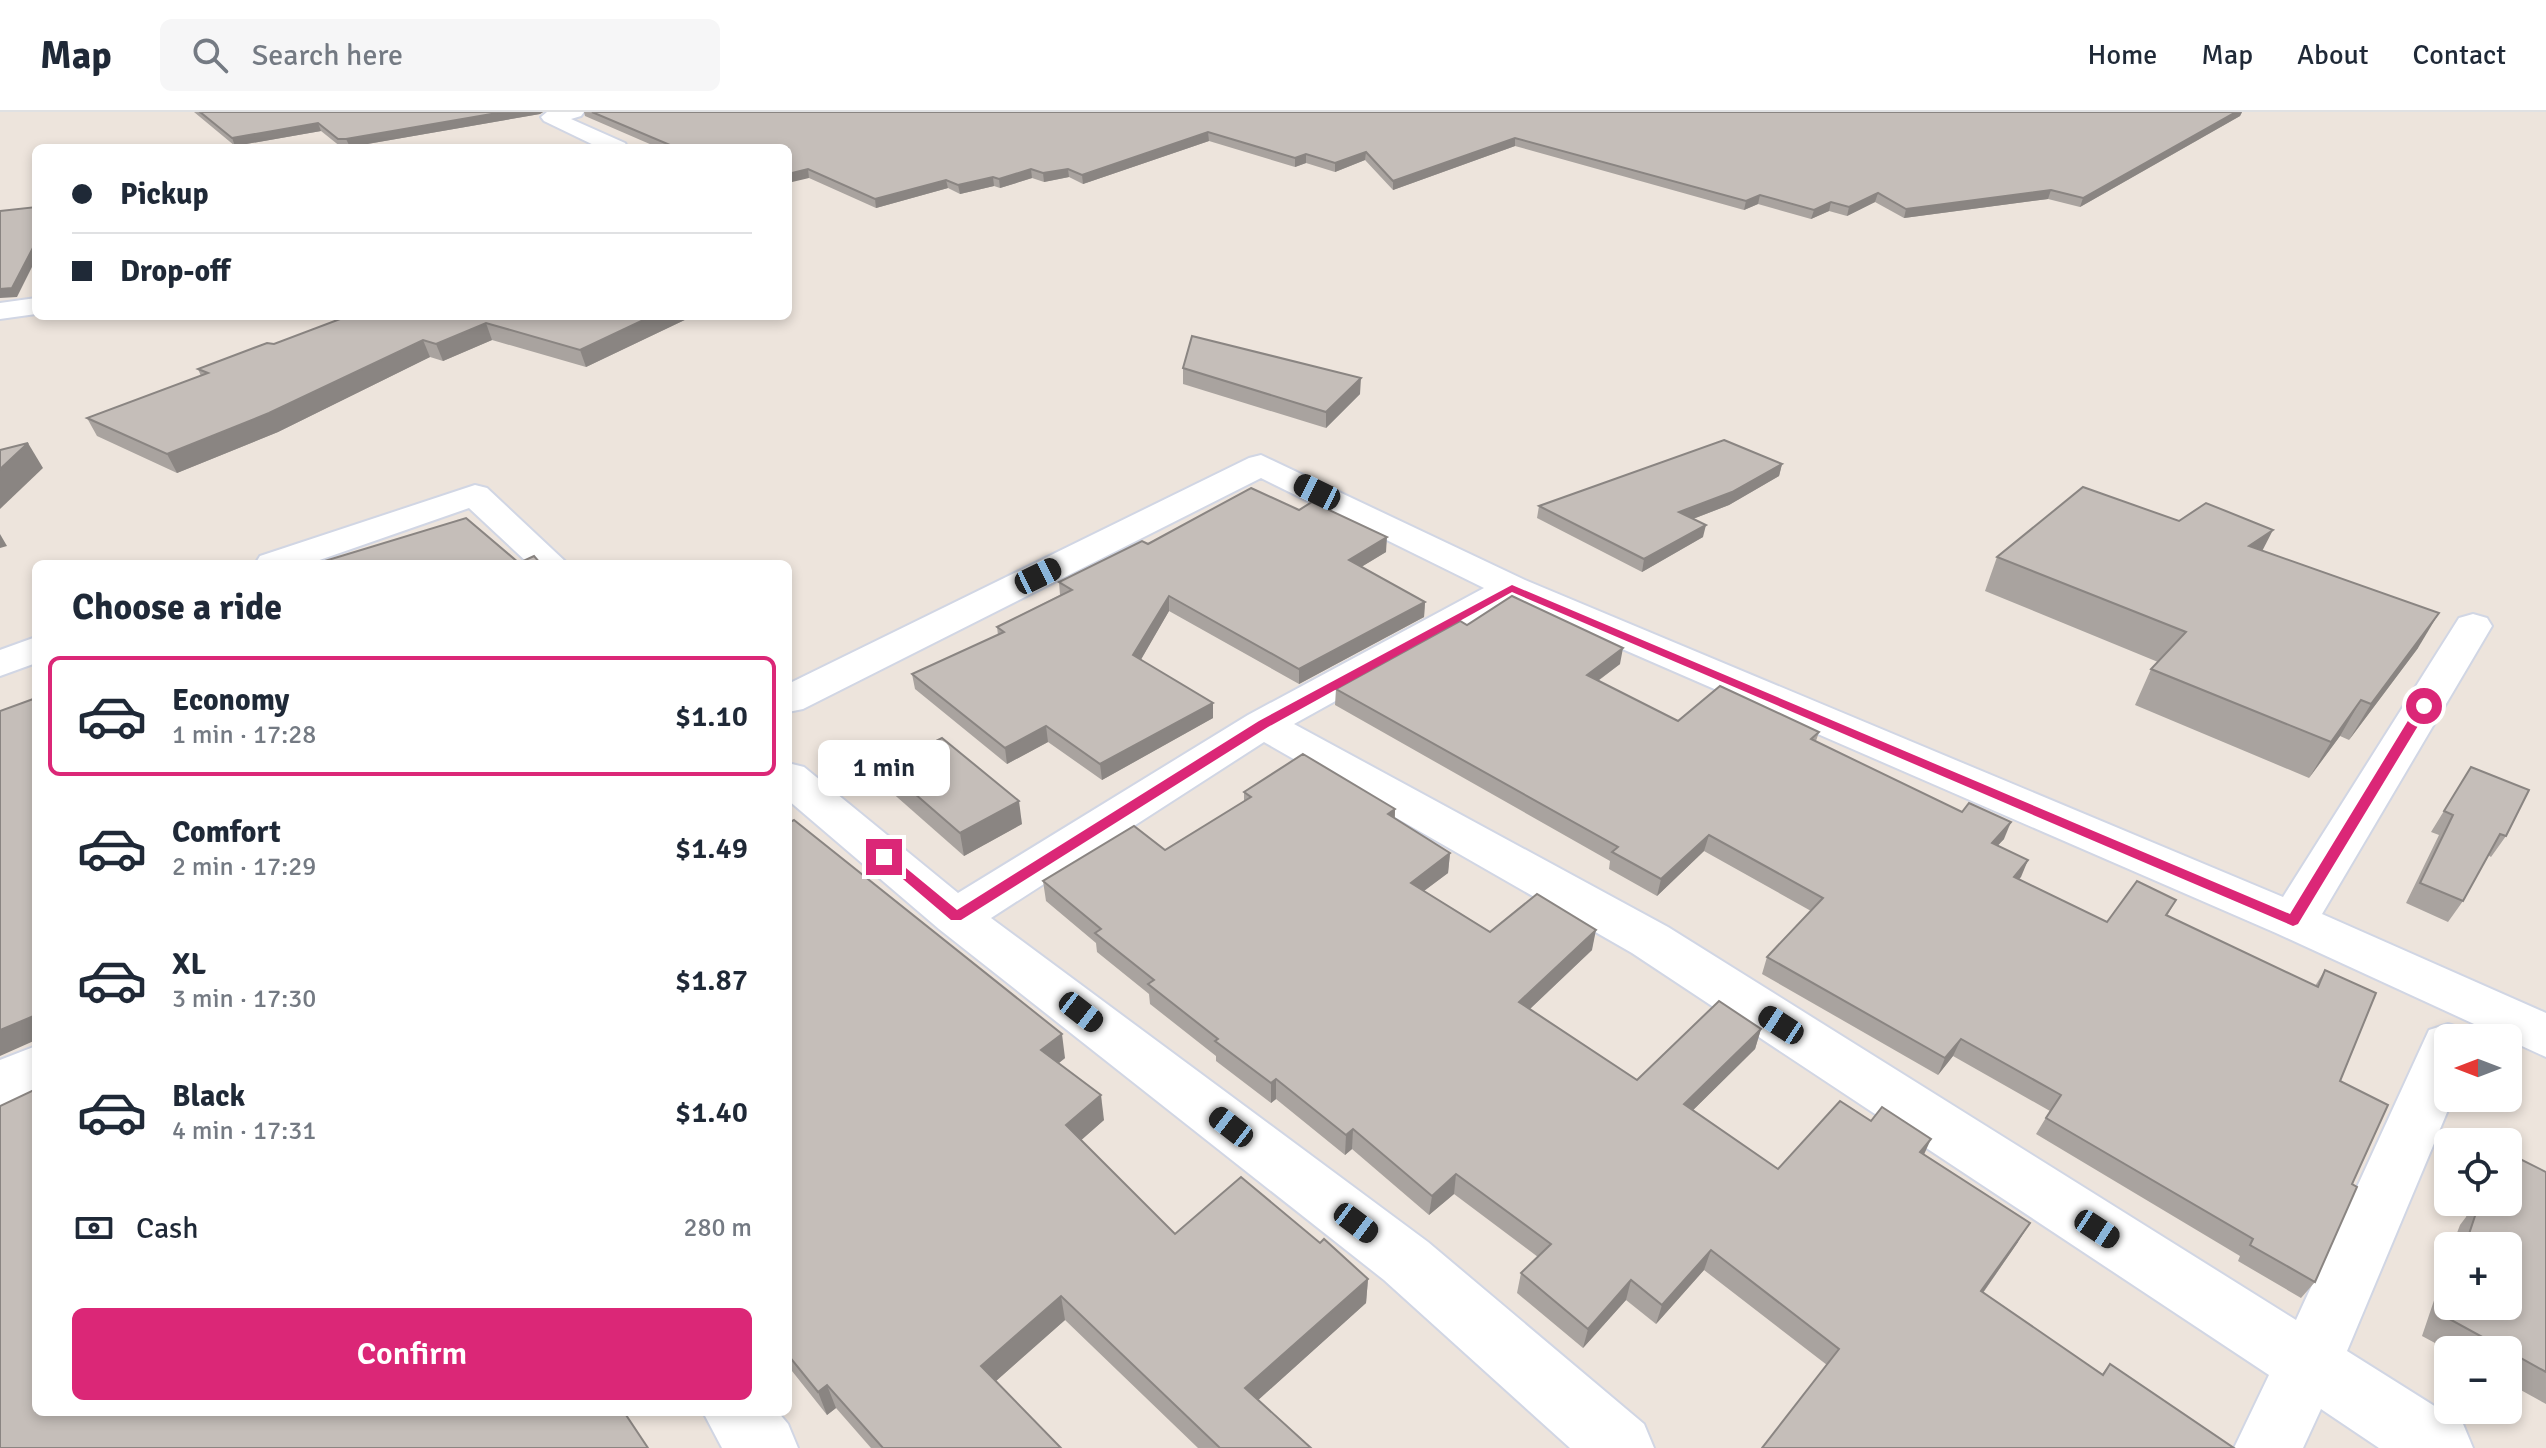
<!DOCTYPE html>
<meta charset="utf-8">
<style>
:root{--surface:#fff;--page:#f6f6f7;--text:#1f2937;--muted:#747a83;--line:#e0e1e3;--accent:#db2777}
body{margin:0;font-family:Signika,sans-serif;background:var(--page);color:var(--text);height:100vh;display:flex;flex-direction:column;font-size:30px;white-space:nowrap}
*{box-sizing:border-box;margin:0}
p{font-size:26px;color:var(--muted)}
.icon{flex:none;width:44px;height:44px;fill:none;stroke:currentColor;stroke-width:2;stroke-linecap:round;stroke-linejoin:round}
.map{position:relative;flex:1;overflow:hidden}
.side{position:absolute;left:32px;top:448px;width:760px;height:856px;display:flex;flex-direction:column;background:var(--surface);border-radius:12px;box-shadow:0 4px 12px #0003}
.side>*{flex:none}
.banner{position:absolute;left:32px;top:32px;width:760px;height:176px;border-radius:12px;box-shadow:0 4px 12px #0003;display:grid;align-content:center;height:176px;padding:0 40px;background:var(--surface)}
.needle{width:52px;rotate:270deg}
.buttons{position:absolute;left:2434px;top:912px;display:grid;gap:16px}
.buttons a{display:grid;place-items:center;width:88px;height:88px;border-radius:12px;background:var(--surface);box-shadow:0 4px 12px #0003;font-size:40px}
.end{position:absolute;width:36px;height:36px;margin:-18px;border:10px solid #db2777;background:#fff;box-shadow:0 0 0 4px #fff}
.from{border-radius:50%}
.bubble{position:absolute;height:56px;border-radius:12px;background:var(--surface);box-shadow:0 4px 12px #0003;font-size:26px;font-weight:600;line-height:56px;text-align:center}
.car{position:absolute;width:24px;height:48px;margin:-24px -12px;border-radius:10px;box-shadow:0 0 6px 2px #0007;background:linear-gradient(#222 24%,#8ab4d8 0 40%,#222 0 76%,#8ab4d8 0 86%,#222 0)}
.banner b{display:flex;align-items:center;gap:28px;height:76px;font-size:30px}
.banner b+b{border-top:2px solid var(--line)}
.banner i{width:20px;height:20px;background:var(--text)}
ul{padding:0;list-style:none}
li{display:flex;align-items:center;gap:24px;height:120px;margin:0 16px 12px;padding:0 24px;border:4px solid transparent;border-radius:12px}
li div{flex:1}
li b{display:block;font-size:30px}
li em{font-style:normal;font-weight:600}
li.selected{border-color:var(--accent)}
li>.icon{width:72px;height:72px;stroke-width:1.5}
h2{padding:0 40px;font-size:36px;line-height:96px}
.pay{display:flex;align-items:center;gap:20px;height:88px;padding:0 40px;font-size:30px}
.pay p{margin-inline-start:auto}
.action{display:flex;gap:16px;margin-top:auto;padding:16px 40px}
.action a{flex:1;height:92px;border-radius:12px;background:var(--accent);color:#fff;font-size:32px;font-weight:600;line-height:92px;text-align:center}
header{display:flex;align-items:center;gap:48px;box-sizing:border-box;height:112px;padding:0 40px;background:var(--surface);border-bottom:2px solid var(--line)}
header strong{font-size:38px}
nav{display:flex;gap:44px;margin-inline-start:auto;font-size:28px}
.search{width:560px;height:72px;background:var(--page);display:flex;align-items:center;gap:20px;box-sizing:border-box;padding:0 28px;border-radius:12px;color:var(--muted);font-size:30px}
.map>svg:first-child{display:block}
</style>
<header>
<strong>Map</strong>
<div class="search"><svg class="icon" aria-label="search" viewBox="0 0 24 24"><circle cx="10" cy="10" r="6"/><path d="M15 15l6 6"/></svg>Search here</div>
<nav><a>Home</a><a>Map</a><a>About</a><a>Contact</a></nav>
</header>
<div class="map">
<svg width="2546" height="1336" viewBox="0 0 2546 1336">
<rect width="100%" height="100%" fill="#ede4dc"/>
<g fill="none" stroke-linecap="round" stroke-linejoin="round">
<defs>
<g id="minor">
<polygon points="547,0 584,0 581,4 571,7 625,31 628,36 600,36 544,9 541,5"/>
<polygon points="36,186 36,202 0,207 0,191"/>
<polygon points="1261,343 1525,468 2283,785 2459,506 2473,502 2487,506 2492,514 2322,802 2546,901 2546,945 2276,821 1514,490 1294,612 1668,815 2296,1208 2429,918 2448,912 2467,918 2471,926 2448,926 2448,986 2453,986 2347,1239 2463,1312 2473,1336 2379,1336 2321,1297 2303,1336 2234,1336 2269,1263 1632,841 1264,630 991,806 1428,1130 1644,1312 1654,1336 1570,1336 1384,1168 939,817 788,688 788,651 804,655 958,781 1248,603 1484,476 1261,366 803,597 788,600 788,572 1249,346"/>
<polygon points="475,373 487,376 568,452 529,452 469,396 308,452 255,452 260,444"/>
<polygon points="36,525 36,551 0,564 0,538"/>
<polygon points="36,934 36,980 0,995 0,948"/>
<polygon points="703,1300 778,1300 788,1312 798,1336 722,1336"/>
</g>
</defs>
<use href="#minor" stroke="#d1d6e4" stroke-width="4"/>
<use href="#minor" fill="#fff" fill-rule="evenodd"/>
</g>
<g fill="#a9a39f">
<polygon points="194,0 543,0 540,2 350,35 341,35 321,19 235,34"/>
<polygon points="584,0 2242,0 2240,4 2080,95 2048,87 1904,106 1875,90 1847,104 1829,99 1811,107 1758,92 1744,98 1515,34 1393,78 1365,48 1335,60 1306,51 1295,55 1209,29 1083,72 1069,65 1044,70 1032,66 1000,76 994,74 960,82 948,76 876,96 809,66 788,36 659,36 585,4"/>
<polygon points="348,204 693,204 586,255 492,228 443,249 430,245 278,320 177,361 97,324 87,306 201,264 198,257 274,232"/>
<polygon points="1183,256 1360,282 1326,316 1183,272"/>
<polygon points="1782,352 1779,364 1729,393 1693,407 1703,425 1642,460 1537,406 1539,394"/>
<polygon points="1148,432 1386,440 1361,455 1425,490 1424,505 1299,572 1169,499 1141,547 1213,606 1102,668 1048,630 1007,652 915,577 912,562 998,523 997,515 1060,483 1059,470"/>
<polygon points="2262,439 2418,536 2349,628 2340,624 2309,666 2135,593 2151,557 2158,550 1985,479 1997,445"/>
<polygon points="1467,513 1620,552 1598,569 1678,609 1819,620 1816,629 2004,727 1997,734 2028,748 2019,767 2107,810 2176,788 2167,804 2315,874 2325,858 2352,1072 2315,1170 2301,1186 2238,1149 2240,1144 2036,1022 2050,999 1953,944 1938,963 1762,862 1767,845 1811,799 1704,739 1657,784 1609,757 1610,749 1335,593 1336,577"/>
<polygon points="884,655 1022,712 964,744 889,678"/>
<polygon points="2471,655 2506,724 2491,745 2488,743 2463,789 2448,810 2406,791 2439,723 2431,720"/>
<polygon points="1244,680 1395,697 1395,707 1450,741 1448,761 1424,779 1490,820 1592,838 1530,897 1637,968 1761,917 1755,937 1693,998 1778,1057 1924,1043 2018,1130 1983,1181 2102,1262 2110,1252 2234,1336 1827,1253 1704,1158 1656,1212 1626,1188 1583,1236 1517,1181 1521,1161 1538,1145 1454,1082 1429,1103 1352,1037 1345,1043 1276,987 1271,991 1216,949 1216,944 1150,892 1149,882 1097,840 1096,831 1046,789 1043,769 1165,738 1244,690"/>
<polygon points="788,711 1065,946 1059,951 1104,1008 1081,1028 1175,1122 1320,1131 1368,1167 1366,1191 1258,1288 1311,1336 1198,1336 1065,1208 996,1269 1061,1336 871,1336 836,1296 827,1303 788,1254"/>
<polygon points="2546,1060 2546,1292 2508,1271 2508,1238 2448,1238 2422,1224 2448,1147 2448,1194 2508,1134 2452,1134 2460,1113 2466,1105 2471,1090 2508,1090"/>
</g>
<g fill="#8a8582">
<polygon points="503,0 543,0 540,2 350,35 346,27"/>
<polygon points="2236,0 2242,0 2240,4 2080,95 2083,86"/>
<polygon points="318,11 321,19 235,34 232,26"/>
<polygon points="1208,20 1209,29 1083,72 1082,63"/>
<polygon points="1515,26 1515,34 1393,78 1393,69"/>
<polygon points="1366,40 1365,48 1335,60 1335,51"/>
<polygon points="1306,42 1306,51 1295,55 1295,46"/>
<polygon points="808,57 809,66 788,71 788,62"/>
<polygon points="1031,57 1032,66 1000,76 999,67"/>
<polygon points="1068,57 1069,65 1044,70 1043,61"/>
<polygon points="993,65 994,74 960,82 958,73"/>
<polygon points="946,68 948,76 876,96 875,87"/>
<polygon points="2051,78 2048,87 1904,106 1906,97"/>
<polygon points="1878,81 1875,90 1847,104 1849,95"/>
<polygon points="1760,83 1758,92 1744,98 1746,89"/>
<polygon points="1831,90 1829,99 1811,107 1814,98"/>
<polygon points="36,130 36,147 17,185 0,186 0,177"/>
<polygon points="652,204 693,204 586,255 580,238"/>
<polygon points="486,211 492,228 443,249 436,232"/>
<polygon points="423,228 430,245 278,320 177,361 167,342"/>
<polygon points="1361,266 1360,282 1326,316 1326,300"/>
<polygon points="28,331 43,356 0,397 0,357"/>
<polygon points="1782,352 1779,364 1729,393 1677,413 1679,400"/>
<polygon points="1706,413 1703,425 1642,460 1644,447"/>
<polygon points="2273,418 2256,451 2249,434"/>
<polygon points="0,422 7,434 0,436"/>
<polygon points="1387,425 1386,440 1348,463 1349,448"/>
<polygon points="1169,484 1169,499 1135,558 1133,543"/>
<polygon points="1425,490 1424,505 1299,572 1299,557"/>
<polygon points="2439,501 2418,536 2349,628 2371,592"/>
<polygon points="1623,536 1620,552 1584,579 1587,563"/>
<polygon points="2361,588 2340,624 2309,666 2331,630"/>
<polygon points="1213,591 1213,606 1102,668 1100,652"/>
<polygon points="1046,614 1048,630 1007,652 1005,636"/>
<polygon points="1019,689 1022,712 964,744 960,721"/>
<polygon points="1395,697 1394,717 1388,702"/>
<polygon points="2011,710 2004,727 1985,747 1992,731"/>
<polygon points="1709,723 1704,739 1657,784 1661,767"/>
<polygon points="1450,741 1448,761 1409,790 1411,771"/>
<polygon points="2028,748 2021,765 2007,782 2014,765"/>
<polygon points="1596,818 1592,838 1516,910 1519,890"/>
<polygon points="36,903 36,928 0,944 0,918"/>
<polygon points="1761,917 1755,937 1679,1012 1684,992"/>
<polygon points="1062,922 1065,946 1045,962 1041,938"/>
<polygon points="1961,927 1953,944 1938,963 1945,946"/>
<polygon points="1276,967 1276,987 1271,991 1271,971"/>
<polygon points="1101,983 1104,1008 1070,1038 1066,1013"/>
<polygon points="1353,1017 1352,1037 1345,1043 1346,1023"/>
<polygon points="1931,1027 1922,1047 1920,1040"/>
<polygon points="1456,1062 1454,1082 1429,1103 1432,1084"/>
<polygon points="2030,1111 2018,1130 1970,1199 1981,1179"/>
<polygon points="1711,1138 1704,1158 1656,1212 1662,1193"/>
<polygon points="1368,1167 1366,1191 1246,1299 1245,1276"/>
<polygon points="1631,1168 1626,1188 1583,1236 1588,1217"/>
<polygon points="1061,1184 1065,1208 987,1277 981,1254"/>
<polygon points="827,1273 836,1296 827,1303 818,1280"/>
</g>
<g fill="#c5beb9" stroke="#8a8582" stroke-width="2">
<polygon points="200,0 503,0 346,27 338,27 318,11 232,26"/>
<polygon points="592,0 2236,0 2083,86 2051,78 1906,97 1878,81 1849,95 1831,90 1814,98 1760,83 1746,89 1515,26 1393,69 1366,40 1335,51 1306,42 1295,46 1208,20 1082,63 1068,57 1043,61 1031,57 999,67 993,65 958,73 946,68 875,87 808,57 788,62 788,36 677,36"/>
<polygon points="36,95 36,130 12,176 0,177 0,99"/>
<polygon points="348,204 652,204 580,238 486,211 436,232 423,228 269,301 167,342 87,306 208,261 198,257 267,231 274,232"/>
<polygon points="1192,224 1361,266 1326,300 1183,256"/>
<polygon points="1724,328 1782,352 1732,380 1679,400 1706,413 1644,447 1539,394"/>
<polygon points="28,331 0,357 0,338"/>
<polygon points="2083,375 2179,409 2206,391 2273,418 2249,434 2439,501 2371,592 2361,588 2331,630 2151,557 2186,520 1997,445"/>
<polygon points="1251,376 1299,398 1312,390 1387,425 1349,448 1425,490 1299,557 1169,484 1133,543 1213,591 1100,652 1046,614 1005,636 912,562 1004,520 997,515 1072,478 1059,470 1142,429 1148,432"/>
<polygon points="466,406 519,451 534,444 541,452 315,452"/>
<polygon points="1512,484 1623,536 1587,563 1678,609 1720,574 1819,620 1811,627 1962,700 1969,691 2011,710 1992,731 2028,748 2014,765 2107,810 2137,769 2176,788 2166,803 2318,875 2325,858 2376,881 2340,969 2388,993 2352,1072 2357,1075 2315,1170 2250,1133 2253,1127 2046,1006 2061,983 1961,927 1945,946 1767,845 1823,786 1709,723 1661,767 1612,740 1618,735 1336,577 1460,509 1467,513"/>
<polygon points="36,586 36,903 0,918 0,599"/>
<polygon points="942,626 1019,689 960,721 884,655"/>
<polygon points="1303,642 1395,697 1388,702 1450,741 1411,771 1490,820 1537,782 1596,818 1519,890 1637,968 1719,889 1761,917 1684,992 1778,1057 1840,989 1871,1009 1882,995 1931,1027 1920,1040 2030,1111 1981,1179 2103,1263 2110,1252 2234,1336 1762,1336 1839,1237 1711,1138 1662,1193 1631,1168 1588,1217 1521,1161 1551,1132 1456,1062 1432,1084 1353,1017 1346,1023 1276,967 1271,971 1215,929 1218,927 1148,872 1154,868 1095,821 1101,817 1043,769 1134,714 1165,738 1251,685 1244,680"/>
<polygon points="2471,655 2529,678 2506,724 2500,722 2463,789 2420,771 2453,703 2444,699"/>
<polygon points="794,708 1062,922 1041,938 1101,983 1066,1013 1175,1122 1241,1065 1320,1131 1324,1127 1368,1167 1245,1276 1311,1336 1220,1336 1061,1184 981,1254 1061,1336 883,1336 827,1273 818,1280 788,1243 788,711"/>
<polygon points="36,977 36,1300 624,1300 648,1336 0,1336 0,994"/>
<polygon points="2508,1041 2546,1060 2546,1260 2508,1239 2508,1238 2506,1238 2442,1203 2448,1184 2448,1194 2508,1194 2508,1134 2465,1134 2479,1092 2482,1093 2483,1090 2508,1090"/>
</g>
<polygon fill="#db2777" points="1512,473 2290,802 2417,594 2424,590 2430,594 2298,812 2293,814 1512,480 1268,615 961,808 951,808 877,745 879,742 889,742 957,798 1259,609"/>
</svg>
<div class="buttons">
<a><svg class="needle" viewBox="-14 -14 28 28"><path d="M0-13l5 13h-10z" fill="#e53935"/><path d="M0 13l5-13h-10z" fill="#747a83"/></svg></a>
<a><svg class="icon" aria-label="locate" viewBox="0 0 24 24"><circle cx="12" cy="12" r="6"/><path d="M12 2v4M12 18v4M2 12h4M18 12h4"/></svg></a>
<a>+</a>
<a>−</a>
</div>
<i class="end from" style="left:2424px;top:594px"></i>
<i class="end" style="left:884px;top:745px"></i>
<div class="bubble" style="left:818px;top:628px;width:132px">1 min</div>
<i class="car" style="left:1317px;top:380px;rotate:296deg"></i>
<i class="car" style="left:1038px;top:464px;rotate:64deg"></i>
<i class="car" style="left:1081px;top:900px;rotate:128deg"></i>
<i class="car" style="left:1781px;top:913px;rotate:303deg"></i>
<i class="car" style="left:1231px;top:1015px;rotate:308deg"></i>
<i class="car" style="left:1356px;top:1111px;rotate:127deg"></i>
<i class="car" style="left:2097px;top:1117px;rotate:123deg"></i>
<div class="banner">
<b><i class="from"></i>Pickup</b>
<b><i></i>Drop-off</b>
</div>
<section class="side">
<h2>Choose a ride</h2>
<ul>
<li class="selected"><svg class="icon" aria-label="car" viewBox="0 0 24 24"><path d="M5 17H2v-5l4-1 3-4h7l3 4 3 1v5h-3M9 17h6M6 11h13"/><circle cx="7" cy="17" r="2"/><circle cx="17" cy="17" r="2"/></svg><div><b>Economy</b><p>1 min · 17:28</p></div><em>$1.10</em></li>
<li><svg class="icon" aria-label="car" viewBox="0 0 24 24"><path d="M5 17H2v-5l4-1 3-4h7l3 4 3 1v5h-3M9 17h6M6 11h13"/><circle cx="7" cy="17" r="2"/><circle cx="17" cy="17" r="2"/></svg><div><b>Comfort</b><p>2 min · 17:29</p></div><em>$1.49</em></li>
<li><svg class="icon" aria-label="car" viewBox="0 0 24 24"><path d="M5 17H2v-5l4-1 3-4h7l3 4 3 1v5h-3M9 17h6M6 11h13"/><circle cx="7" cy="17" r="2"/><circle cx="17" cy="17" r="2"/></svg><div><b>XL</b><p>3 min · 17:30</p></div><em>$1.87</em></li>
<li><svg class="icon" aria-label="car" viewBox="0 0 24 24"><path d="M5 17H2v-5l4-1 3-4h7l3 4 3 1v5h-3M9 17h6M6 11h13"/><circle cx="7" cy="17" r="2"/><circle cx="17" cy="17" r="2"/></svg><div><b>Black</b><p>4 min · 17:31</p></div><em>$1.40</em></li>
</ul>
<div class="pay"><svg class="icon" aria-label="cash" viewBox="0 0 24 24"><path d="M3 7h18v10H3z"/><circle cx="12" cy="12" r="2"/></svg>Cash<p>280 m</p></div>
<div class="action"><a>Confirm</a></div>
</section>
</div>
